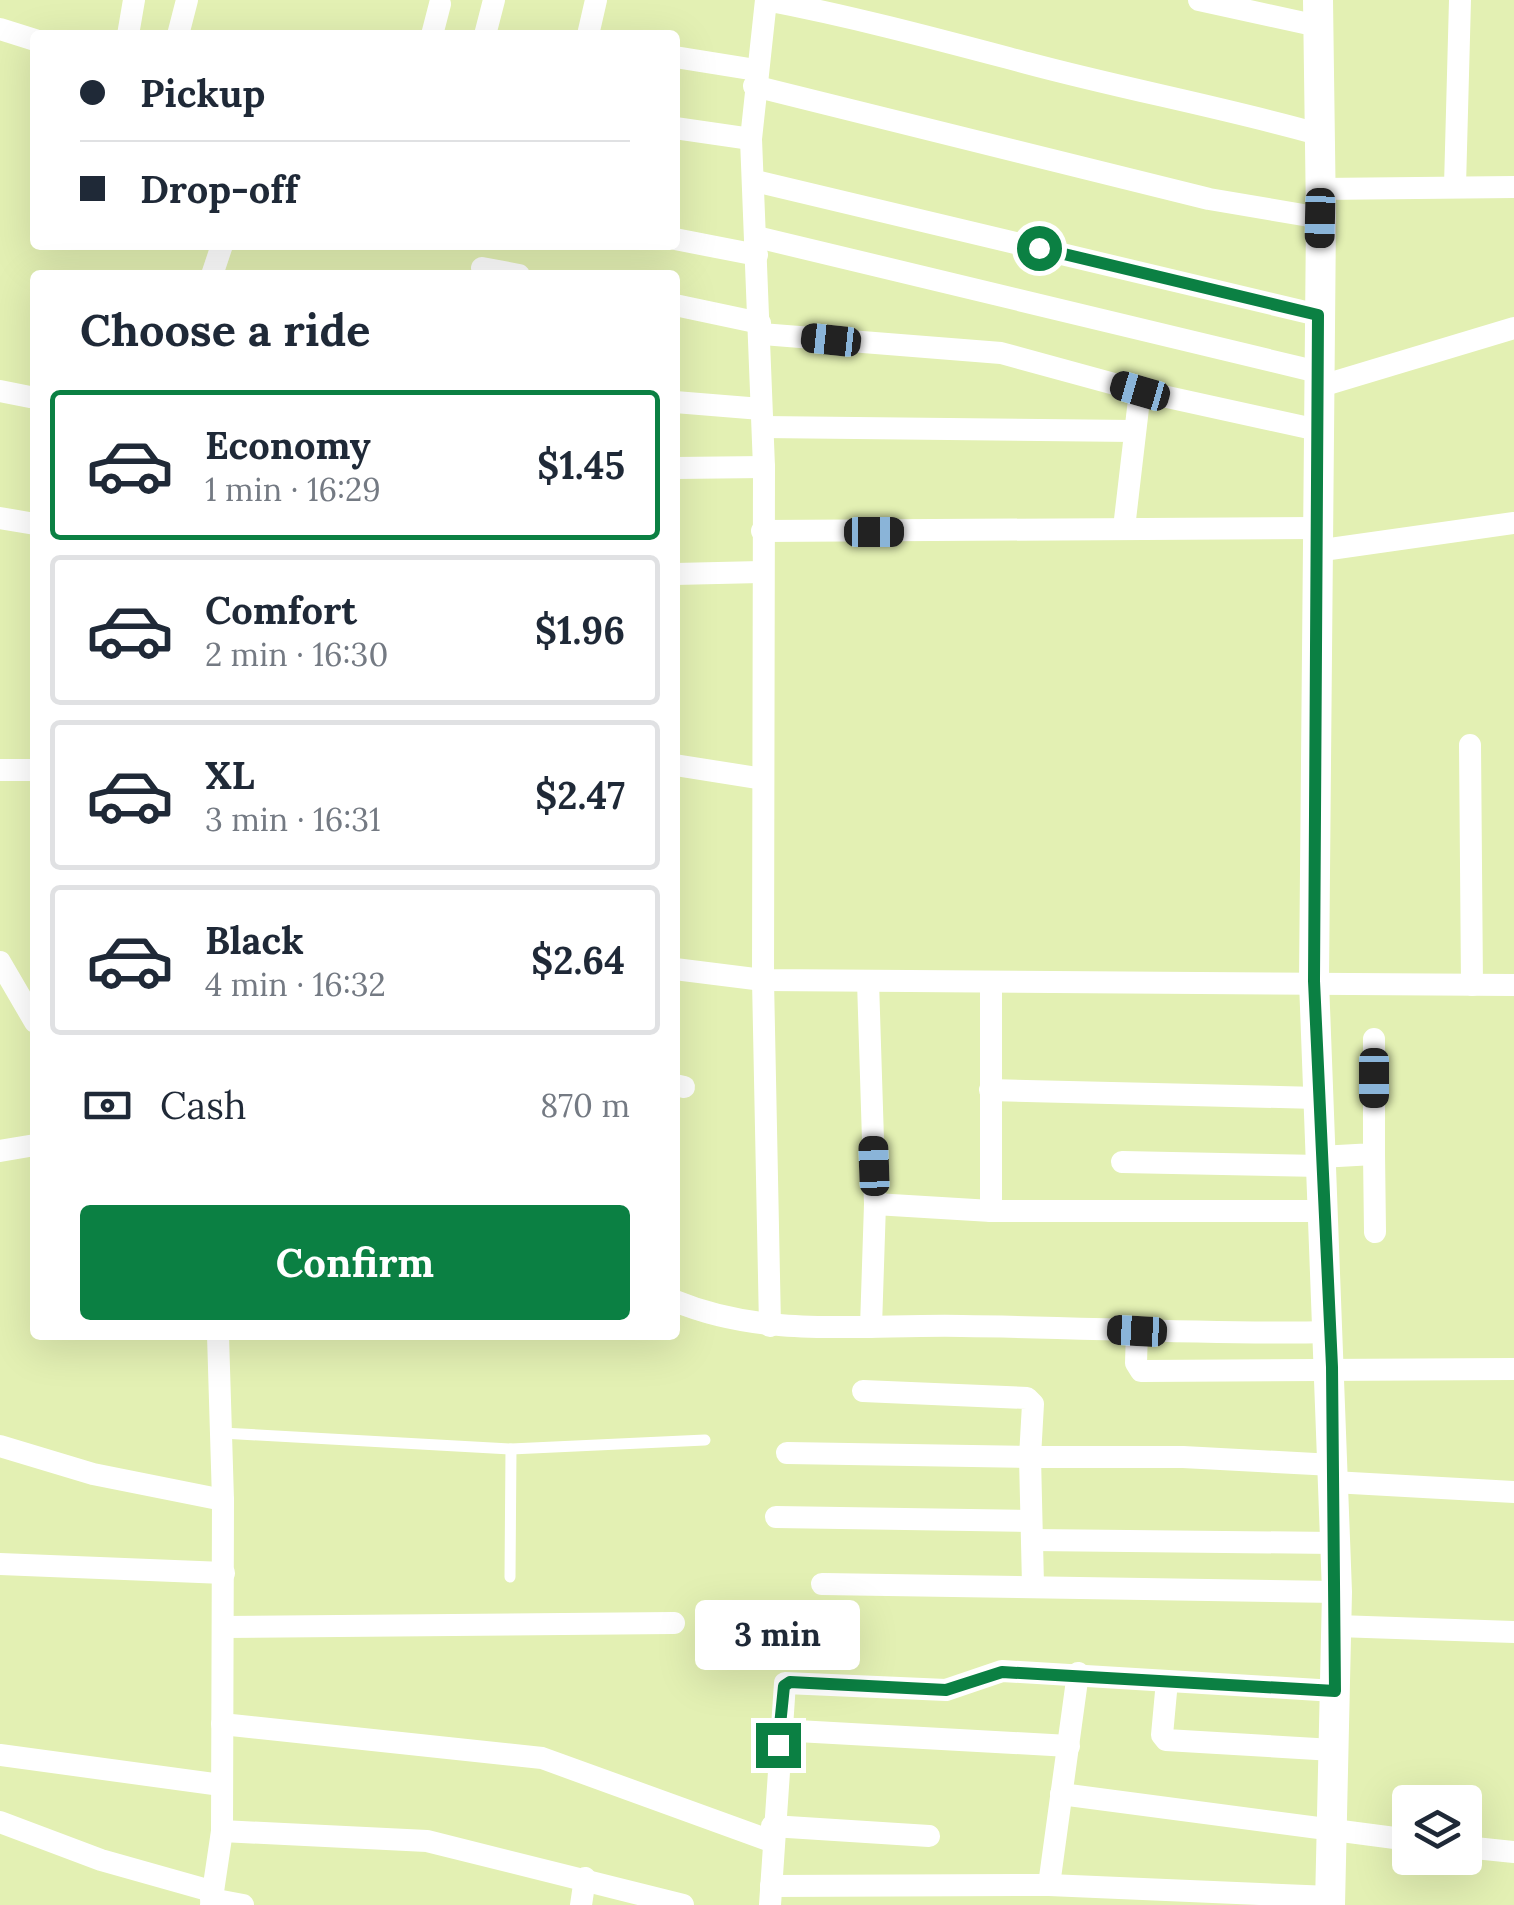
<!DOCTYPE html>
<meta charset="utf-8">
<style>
:root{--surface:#fff;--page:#f2f2f3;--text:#1f2937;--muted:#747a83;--line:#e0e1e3;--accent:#0b8043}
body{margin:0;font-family:Lora,serif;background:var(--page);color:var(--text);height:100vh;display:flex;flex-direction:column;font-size:38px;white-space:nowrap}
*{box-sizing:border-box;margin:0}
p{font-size:32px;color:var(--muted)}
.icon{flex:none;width:55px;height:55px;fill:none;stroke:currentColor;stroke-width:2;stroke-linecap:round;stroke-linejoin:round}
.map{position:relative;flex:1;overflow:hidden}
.drawer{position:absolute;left:30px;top:270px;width:650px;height:1070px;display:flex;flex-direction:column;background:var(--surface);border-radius:10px;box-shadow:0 10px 40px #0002}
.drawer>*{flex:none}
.guide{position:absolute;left:30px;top:30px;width:650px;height:220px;border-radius:10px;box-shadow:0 10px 40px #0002;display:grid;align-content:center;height:220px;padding:0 50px;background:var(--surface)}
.controls{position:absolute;left:1392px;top:1785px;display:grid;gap:20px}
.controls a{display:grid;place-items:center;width:90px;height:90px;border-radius:10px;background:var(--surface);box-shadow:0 10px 40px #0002;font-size:50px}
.end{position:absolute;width:45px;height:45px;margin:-22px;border:12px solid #0b8043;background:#fff;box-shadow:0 0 0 5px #fff}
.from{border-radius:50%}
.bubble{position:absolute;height:70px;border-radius:10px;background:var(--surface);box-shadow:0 10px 40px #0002;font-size:32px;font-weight:800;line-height:70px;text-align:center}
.car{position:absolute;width:30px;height:60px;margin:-30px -15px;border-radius:12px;box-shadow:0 0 8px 2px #0007;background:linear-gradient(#222 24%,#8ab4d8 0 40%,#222 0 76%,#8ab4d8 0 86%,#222 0)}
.guide b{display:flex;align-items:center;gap:35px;height:95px;font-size:38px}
.guide b+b{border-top:2px solid var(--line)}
.guide i{width:25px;height:25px;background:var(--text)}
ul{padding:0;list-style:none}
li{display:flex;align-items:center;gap:30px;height:150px;margin:0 20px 15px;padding:0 30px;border:5px solid var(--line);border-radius:10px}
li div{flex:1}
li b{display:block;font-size:38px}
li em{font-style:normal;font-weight:800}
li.active{border-color:var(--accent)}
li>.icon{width:90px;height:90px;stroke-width:1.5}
h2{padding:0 50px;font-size:45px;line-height:120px}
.pay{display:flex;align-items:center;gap:25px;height:110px;padding:0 50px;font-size:38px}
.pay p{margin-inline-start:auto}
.action{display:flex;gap:20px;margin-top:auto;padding:20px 50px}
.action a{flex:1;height:115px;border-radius:10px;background:var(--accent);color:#fff;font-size:40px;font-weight:800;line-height:115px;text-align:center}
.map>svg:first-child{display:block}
</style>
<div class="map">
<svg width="1514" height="1905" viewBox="0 0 1514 1905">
<rect width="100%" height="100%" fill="#e3f0b3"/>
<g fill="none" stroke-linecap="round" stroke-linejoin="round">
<g stroke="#fff" stroke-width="11">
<polyline points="222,1433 511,1449 705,1440"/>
<polyline points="510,1577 511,1449"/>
</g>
<g stroke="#fff" stroke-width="22">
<polyline points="1199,0 1318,26"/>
<polyline points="0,29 35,40"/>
<polyline points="128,35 134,0"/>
<polyline points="178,35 187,0"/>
<polyline points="432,35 440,4"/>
<polyline points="485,35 494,0"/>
<polyline points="588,35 596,0"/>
<polyline points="675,57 756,70"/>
<polyline points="754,86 1209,199 1321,218"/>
<polyline points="675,128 751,139"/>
<polyline points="755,181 1318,315"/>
<polyline points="1455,186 1460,0"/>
<polyline points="1320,189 1514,187"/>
<polyline points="757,237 1318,372"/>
<polyline points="675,239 757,255"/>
<polyline points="482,268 519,275"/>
<polyline points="212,275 222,245"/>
<polyline points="675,305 760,323"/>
<polyline points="761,334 1001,353 1140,391 1318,430"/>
<polyline points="1318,387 1514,328"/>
<polyline points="0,391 30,397"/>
<polyline points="675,402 761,409"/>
<polyline points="763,427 1134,431"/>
<polyline points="675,468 764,467"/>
<polyline points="0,518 35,524"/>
<polyline points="1124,528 1140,391"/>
<polyline points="762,531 1317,528"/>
<polyline points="1316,551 1514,523"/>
<polyline points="675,574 761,572"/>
<polyline points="1470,745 1472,985"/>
<polyline points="675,765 763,779"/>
<polyline points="0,770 35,770"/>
<polyline points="0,962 35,1022"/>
<polyline points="675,969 763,980 1514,985"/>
<polyline points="868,981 875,1204 871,1327"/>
<polyline points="675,1085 684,1087"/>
<polyline points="990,1090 1318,1098"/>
<polyline points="0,1151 35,1145"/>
<polyline points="1374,1154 1375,1232"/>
<polyline points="1320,1157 1374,1154 1374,1039"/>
<polyline points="1122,1162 1321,1166"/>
<polyline points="875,1204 991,1211 1323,1211"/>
<polyline points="991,1211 991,982"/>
<path d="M675 1301C767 1339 866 1324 962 1326 1085 1327 1207 1335 1329 1332"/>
<path d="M770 1326 763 980 764 467 751 139 766 0C855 17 940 40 1027 63 1124 89 1222 107 1318 134"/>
<polyline points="1137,1331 1136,1363 1141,1371 1514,1369"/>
<polyline points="0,1446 93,1474 223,1500"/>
<polyline points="787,1453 1030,1457 1033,1404 1027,1398 863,1391"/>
<polyline points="1333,1482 1514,1492"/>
<polyline points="776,1517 1031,1521"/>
<polyline points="1032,1540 1334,1543"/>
<polyline points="0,1564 224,1573"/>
<polyline points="822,1584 1337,1592"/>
<polyline points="1033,1585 1030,1457 1183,1457 1333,1465"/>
<polyline points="1337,1626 1514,1632"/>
<polyline points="224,1627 674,1623"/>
<polyline points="1167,1681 1162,1735 1166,1740 1333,1750"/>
<polyline points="222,1724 542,1758 771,1841"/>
<polyline points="779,1730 1069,1746"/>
<polyline points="0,1755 221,1785"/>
<polyline points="1061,1794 1410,1840"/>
<polyline points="0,1822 101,1860 211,1891"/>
<polyline points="772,1826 929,1836"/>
<polyline points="222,1831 427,1841 683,1905"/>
<polyline points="1465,1847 1514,1852"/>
<polyline points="1049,1885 1078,1673"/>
<polyline points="771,1886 1049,1885 1330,1897"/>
<polyline points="211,1899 243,1905"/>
<polyline points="211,1905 222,1831 223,1500 218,1335"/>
<polyline points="581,1905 585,1878"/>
<polyline points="770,1905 785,1683 946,1690 1002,1671 1335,1691"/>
</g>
<polyline stroke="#fff" stroke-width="30" points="1318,0 1321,218 1314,981 1337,1592 1330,1905"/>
</g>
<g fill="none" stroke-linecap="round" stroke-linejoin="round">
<polyline stroke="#0b8043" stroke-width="12" points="778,1745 784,1686 790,1682 946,1690 1002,1672 1335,1691 1332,1367 1314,981 1318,315 1039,248"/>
</g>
</svg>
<div class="controls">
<a><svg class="icon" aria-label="layers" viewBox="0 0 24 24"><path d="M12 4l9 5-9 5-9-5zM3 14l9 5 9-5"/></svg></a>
</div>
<i class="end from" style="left:1039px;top:248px"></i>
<i class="end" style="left:778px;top:1745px"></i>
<div class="bubble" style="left:695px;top:1600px;width:165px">3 min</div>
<i class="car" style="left:1320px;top:218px;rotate:181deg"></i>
<i class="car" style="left:831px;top:340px;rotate:276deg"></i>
<i class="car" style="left:1140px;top:391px;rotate:286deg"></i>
<i class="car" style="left:874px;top:532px;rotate:90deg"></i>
<i class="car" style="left:1374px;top:1078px;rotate:180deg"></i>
<i class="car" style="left:874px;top:1166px;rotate:358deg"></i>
<i class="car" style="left:1137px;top:1331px;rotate:273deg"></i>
<div class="guide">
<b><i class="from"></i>Pickup</b>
<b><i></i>Drop-off</b>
</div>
<section class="drawer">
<h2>Choose a ride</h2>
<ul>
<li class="active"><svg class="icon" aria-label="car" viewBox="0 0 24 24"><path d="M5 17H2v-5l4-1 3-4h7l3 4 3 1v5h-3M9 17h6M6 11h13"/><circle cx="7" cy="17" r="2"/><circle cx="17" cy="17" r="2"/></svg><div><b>Economy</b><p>1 min · 16:29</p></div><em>$1.45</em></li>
<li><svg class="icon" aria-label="car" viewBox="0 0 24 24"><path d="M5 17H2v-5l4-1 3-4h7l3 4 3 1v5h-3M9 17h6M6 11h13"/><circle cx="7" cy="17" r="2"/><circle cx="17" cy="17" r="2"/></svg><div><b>Comfort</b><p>2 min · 16:30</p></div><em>$1.96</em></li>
<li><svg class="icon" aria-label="car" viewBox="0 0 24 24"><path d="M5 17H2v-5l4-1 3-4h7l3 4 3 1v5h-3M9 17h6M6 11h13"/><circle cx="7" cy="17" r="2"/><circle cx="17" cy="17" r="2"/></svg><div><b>XL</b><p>3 min · 16:31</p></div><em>$2.47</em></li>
<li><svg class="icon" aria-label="car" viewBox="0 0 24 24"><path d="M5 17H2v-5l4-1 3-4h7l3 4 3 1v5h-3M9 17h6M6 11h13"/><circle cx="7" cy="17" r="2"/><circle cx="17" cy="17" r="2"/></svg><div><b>Black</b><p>4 min · 16:32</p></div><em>$2.64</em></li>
</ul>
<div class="pay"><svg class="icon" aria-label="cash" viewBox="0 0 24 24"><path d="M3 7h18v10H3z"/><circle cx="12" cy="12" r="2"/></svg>Cash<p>870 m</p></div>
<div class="action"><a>Confirm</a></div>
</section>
</div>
